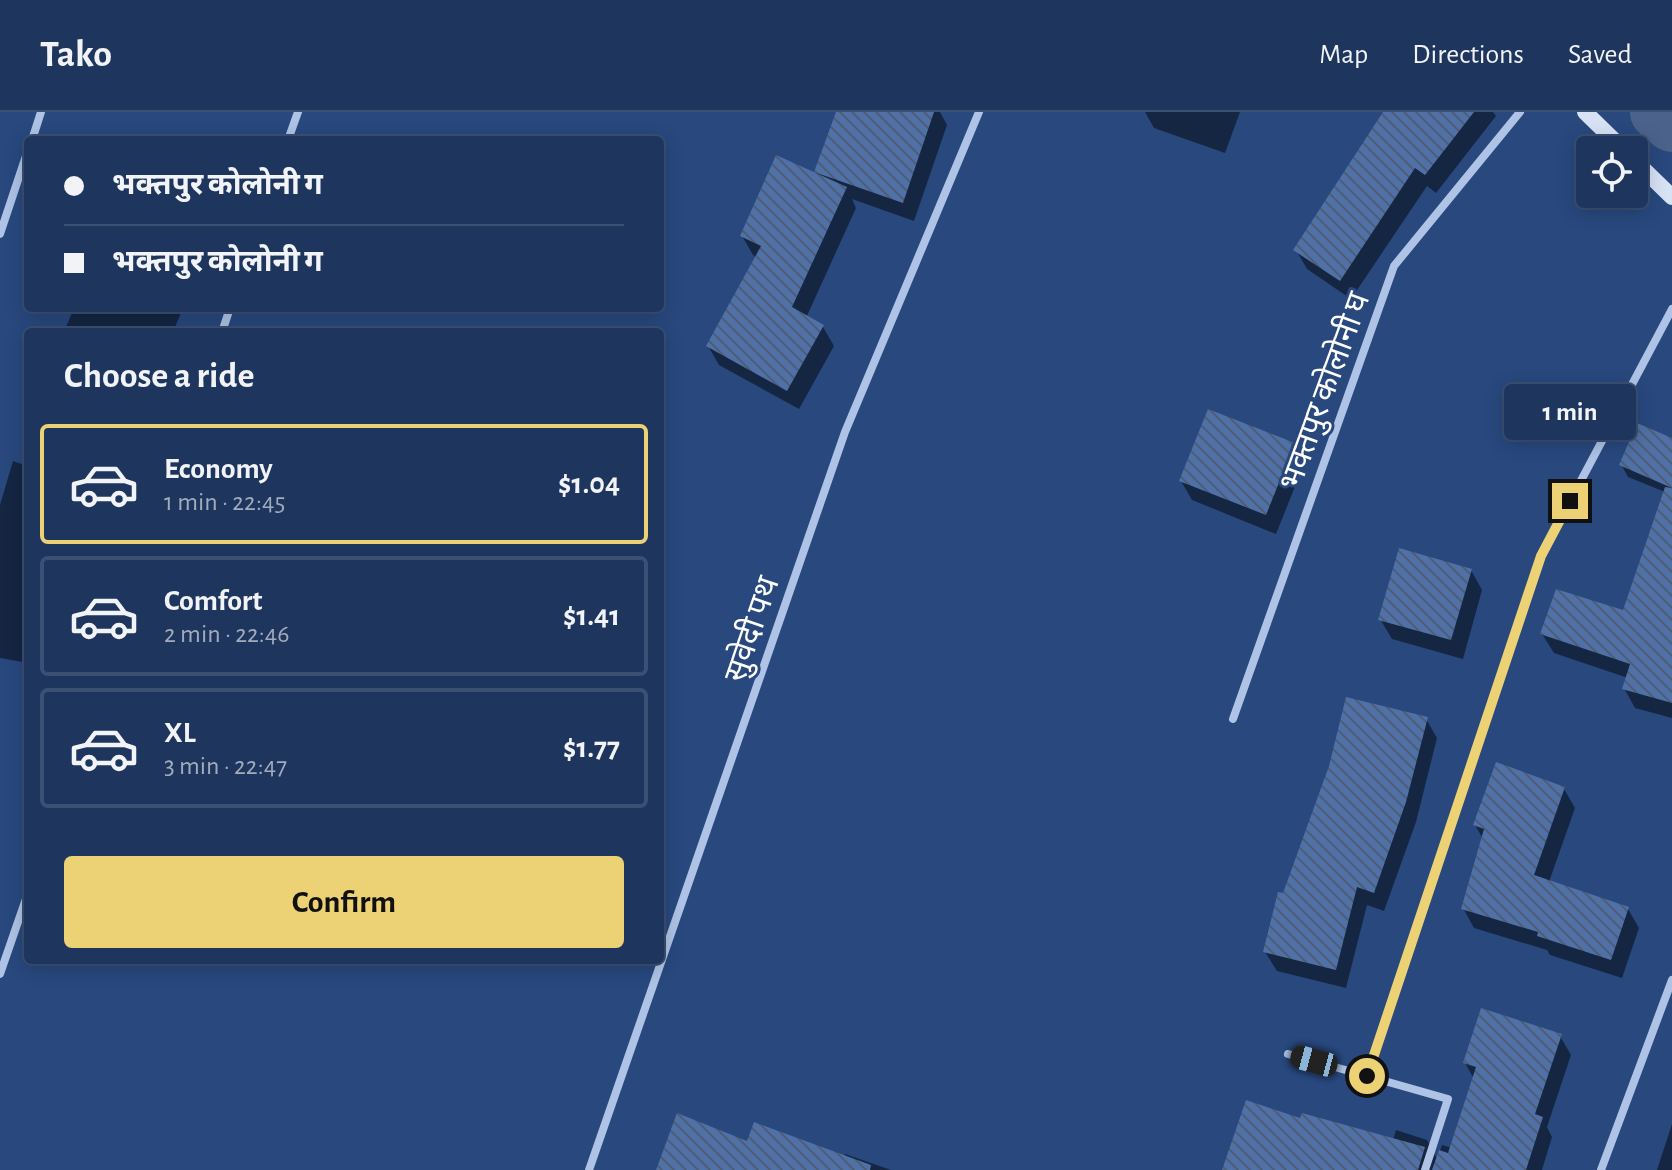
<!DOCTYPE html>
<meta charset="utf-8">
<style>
:root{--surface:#1e365e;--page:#2b4167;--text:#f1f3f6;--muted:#a1abbc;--line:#3c5073;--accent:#edd275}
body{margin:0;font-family:"Alegreya Sans","Noto Sans Devanagari",sans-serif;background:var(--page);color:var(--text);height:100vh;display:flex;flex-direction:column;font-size:30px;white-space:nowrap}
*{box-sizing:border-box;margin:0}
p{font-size:26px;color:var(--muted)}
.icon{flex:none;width:44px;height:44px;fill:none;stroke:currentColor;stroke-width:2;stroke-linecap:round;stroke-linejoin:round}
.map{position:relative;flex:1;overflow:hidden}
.panel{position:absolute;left:24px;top:216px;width:640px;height:636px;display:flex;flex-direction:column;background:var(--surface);border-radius:8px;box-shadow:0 4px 20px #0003,0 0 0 2px var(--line)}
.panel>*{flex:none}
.banner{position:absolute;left:24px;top:24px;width:640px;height:176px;border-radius:8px;box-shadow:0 4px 20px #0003,0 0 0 2px var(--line);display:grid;align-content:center;height:176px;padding:0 40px;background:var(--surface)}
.fabs{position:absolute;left:1576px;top:24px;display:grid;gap:16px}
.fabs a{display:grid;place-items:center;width:72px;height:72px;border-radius:8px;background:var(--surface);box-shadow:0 4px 20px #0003,0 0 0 2px var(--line);font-size:40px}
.end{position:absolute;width:36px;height:36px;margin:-18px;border:10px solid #edd275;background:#111;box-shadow:0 0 0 4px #111}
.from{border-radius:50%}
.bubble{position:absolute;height:56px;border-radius:8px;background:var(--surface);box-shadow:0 4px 20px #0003,0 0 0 2px var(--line);font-size:26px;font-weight:700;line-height:56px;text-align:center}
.car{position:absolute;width:24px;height:48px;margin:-24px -12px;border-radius:10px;box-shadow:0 0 6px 2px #0007;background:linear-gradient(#222 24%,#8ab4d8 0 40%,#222 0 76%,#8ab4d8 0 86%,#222 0)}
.banner b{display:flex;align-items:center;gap:28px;height:76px;font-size:30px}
.banner b+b{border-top:2px solid var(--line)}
.banner i{width:20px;height:20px;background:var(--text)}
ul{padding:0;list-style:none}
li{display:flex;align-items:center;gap:24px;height:120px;margin:0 16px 12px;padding:0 24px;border:4px solid var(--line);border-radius:8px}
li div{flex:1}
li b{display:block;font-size:30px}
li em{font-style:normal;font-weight:700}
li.current{border-color:var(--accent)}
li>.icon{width:72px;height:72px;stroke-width:1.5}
h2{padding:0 40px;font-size:36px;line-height:96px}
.primary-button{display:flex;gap:16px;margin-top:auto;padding:16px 40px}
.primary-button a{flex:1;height:92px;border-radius:8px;background:var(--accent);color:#111;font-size:32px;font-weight:700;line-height:92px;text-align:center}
header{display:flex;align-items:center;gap:48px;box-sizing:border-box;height:112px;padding:0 40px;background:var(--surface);border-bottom:2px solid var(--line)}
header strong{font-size:38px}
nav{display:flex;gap:44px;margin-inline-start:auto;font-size:28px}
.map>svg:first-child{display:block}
</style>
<header>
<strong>Tako</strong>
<nav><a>Map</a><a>Directions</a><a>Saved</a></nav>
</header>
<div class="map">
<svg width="1672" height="1058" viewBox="0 0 1672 1058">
<defs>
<pattern id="building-back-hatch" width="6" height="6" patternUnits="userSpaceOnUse" patternTransform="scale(2)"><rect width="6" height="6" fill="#5071a7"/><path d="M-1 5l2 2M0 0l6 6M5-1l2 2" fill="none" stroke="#4e5d75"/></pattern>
</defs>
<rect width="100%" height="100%" fill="#28487e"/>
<g fill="#0007">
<polygon points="838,0 940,0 947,13 914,109 852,87 856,96 806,206 823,215 834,234 799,297 719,253 708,234 757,145 753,143 742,124 820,65 817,60"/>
<polygon points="1145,0 1240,0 1225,41 1154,16"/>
<polygon points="1385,0 1493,0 1496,4 1436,81 1427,74 1351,187 1307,157 1296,138"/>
<polygon points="74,196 183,196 173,220 64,220"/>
<polygon points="1672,329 1672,448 1665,380 1628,365 1621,352"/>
<polygon points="1293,333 1304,352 1276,422 1192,388 1181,369"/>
<polygon points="13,349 28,354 28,551 0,546 0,393"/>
<polygon points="1471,458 1482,478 1463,547 1392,527 1380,507"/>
<polygon points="1542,522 1672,538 1672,606 1635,596 1624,576 1628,566 1554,541"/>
<polygon points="1426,607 1437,626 1416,710 1384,799 1367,793 1346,876 1277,859 1265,840 1284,783"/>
<polygon points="1564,677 1575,696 1549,770 1628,797 1639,816 1622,866 1550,843 1547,838 1474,816 1463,796 1483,727 1475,713"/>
<polygon points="1560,924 1571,943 1547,1015 1552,1025 1542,1058 1224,1058 1302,1008 1393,1028 1396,1018 1427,1028 1437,1047 1442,1033 1452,1036 1474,967 1465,951"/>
<polygon points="1672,1012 1672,1058 1657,1058"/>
<polygon points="845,1042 891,1058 658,1058 844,1045"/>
</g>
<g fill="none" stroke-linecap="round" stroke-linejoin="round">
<polyline stroke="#4b628a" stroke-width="56" points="1658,0 1672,12"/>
</g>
<g fill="url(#building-back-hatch)">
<polygon points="836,0 934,0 903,91 814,60"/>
<polygon points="1383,0 1474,0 1425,63 1415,56 1340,169 1293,138"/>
<polygon points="776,43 847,75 792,195 824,213 787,279 706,234 761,134 740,124"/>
<polygon points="1208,297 1295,331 1266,403 1179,369"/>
<polygon points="1637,311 1672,326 1672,376 1619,353"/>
<polygon points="1665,375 1672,376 1672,591 1622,577 1630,552 1540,522 1556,477 1623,498"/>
<polygon points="1399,436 1472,457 1451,528 1378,508"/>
<polygon points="1346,585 1428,605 1406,690 1374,781 1357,775 1336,858 1263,840 1278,780 1283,781 1329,654"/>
<polygon points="1496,650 1565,675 1534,763 1629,795 1611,848 1537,824 1538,820 1461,797 1484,717 1473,713"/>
<polygon points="1481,896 1562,922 1535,1002 1543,1005 1526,1058 1432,1058 1439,1038 1448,1041 1476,955 1463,951"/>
<polygon points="1246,988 1300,1006 1302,1001 1425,1035 1418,1058 1222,1058"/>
<polygon points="677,1001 747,1029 754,1010 871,1053 870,1058 656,1058"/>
</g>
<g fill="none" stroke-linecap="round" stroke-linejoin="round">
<g stroke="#aec3e5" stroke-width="8">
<polyline points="32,28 41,0"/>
<polyline points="288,28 298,0"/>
<polyline points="0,122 28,38"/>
<polyline points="222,220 230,196"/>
<polyline points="1233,607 1394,154 1520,0"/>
<polyline points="0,862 28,781"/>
<polyline points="1288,942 1367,964"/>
<polyline points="589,1058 845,320 979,0"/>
<polyline points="1425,1058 1448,987 1367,964 1541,444 1672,197"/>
<polyline points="1601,1058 1672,868"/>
</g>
<g stroke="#d7e2f5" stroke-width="16">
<polyline points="1585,0 1624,38"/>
<polyline points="1634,48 1672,85"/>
</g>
</g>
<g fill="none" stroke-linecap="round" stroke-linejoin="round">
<polyline stroke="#edd275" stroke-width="10" points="1367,964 1541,444 1570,389"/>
</g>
<g text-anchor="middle" stroke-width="6" stroke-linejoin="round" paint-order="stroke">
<g font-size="32" fill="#fff" stroke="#28487e">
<text transform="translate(1324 279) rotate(-70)" y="11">भक्तपुर कोलोनी घ</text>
<text transform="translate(751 517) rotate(-71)" y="11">सुवेदी पथ</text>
</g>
</g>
</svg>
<div class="fabs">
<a><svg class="icon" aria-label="locate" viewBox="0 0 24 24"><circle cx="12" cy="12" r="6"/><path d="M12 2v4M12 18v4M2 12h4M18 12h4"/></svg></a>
</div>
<i class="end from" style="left:1367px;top:964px"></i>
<i class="end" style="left:1570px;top:389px"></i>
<div class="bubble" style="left:1504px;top:272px;width:132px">1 min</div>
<i class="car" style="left:1314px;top:949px;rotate:285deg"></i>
<div class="banner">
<b><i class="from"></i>भक्तपुर कोलोनी ग</b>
<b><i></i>भक्तपुर कोलोनी ग</b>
</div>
<section class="panel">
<h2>Choose a ride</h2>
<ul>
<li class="current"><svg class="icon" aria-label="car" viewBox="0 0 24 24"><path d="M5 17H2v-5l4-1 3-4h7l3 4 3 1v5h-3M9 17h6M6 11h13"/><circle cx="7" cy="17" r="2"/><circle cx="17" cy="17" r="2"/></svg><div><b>Economy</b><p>1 min · 22:45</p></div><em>$1.04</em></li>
<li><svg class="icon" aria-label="car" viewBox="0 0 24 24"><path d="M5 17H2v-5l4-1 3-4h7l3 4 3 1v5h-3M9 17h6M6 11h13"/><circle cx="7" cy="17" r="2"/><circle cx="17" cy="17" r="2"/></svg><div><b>Comfort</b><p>2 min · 22:46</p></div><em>$1.41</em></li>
<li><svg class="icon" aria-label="car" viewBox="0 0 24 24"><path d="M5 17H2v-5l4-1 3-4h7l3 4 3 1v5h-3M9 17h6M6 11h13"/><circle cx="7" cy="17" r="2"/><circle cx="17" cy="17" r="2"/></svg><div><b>XL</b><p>3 min · 22:47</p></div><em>$1.77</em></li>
</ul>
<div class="primary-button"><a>Confirm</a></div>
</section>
</div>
